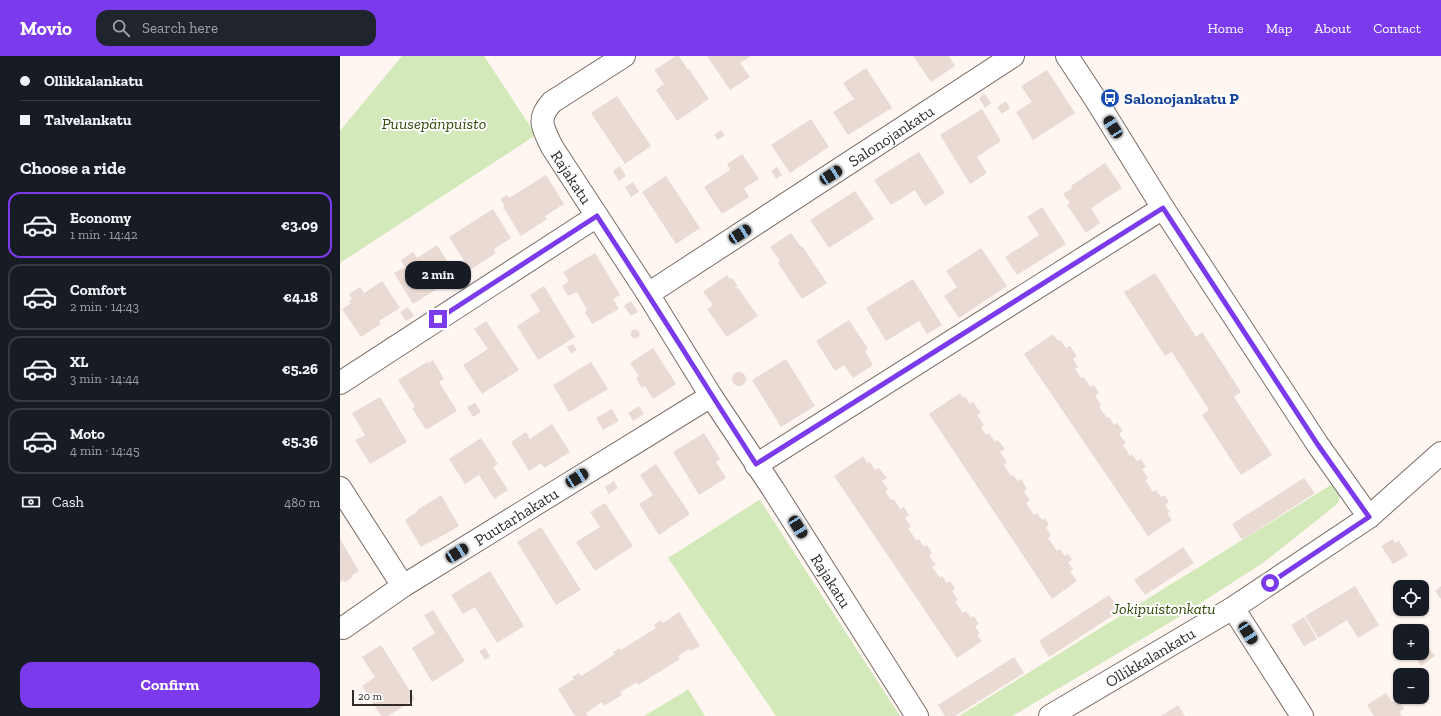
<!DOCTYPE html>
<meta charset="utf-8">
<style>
:root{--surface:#171b24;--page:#20242c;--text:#f1f3f6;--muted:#9ea1a6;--line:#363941;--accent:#7c3aed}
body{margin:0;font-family:"Zilla Slab",serif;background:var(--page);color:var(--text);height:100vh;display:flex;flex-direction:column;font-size:15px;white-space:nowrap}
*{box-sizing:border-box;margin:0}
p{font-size:13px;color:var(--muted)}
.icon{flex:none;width:22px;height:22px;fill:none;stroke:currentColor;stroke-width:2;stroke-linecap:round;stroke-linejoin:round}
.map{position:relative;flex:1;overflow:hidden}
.details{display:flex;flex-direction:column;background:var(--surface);width:340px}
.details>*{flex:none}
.top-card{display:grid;align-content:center;height:88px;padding:0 20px;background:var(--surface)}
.controls{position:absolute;left:1053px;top:524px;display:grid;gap:8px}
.controls a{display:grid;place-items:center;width:36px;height:36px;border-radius:8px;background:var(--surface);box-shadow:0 1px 3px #0004;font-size:20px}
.scale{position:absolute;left:12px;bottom:10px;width:60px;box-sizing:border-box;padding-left:4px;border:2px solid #312c29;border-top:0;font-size:11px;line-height:14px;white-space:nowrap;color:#312c29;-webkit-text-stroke:3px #fff;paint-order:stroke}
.end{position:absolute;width:18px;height:18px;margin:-9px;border:5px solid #7c3aed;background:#fff;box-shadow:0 0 0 2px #fff}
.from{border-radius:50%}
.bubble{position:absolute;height:28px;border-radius:12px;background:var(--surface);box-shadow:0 1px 3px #0004;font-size:13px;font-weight:700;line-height:28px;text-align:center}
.car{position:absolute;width:12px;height:24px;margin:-12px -6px;border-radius:5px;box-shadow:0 0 3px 1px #0007;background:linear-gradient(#222 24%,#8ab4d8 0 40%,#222 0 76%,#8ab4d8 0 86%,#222 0)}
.top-card b{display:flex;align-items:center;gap:14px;height:38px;font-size:15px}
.top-card b+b{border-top:1px solid var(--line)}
.top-card i{width:10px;height:10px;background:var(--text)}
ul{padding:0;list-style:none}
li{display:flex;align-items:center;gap:12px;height:66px;margin:0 8px 6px;padding:0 12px;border:2px solid var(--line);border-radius:12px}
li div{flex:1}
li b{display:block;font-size:15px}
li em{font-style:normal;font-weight:700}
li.current{border-color:var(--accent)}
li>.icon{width:36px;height:36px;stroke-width:1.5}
h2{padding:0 20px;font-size:18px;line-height:48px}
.pay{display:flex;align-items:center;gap:10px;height:44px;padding:0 20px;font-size:15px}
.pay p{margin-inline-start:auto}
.primary-button{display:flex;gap:8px;margin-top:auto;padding:8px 20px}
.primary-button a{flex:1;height:46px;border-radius:12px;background:var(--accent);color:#fff;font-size:16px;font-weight:700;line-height:46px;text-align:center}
header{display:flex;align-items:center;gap:24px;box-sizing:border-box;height:56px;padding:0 20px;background:var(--accent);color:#fff}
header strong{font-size:19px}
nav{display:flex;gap:22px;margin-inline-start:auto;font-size:14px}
.search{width:280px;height:36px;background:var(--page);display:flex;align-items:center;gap:10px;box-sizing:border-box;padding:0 14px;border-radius:12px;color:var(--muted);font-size:15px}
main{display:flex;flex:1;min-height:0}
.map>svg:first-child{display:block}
</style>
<header>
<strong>Movio</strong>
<div class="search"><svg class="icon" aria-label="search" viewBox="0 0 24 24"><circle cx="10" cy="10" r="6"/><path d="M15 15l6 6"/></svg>Search here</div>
<nav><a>Home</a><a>Map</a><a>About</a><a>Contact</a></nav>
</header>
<main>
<section class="details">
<div class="top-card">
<b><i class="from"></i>Ollikkalankatu</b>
<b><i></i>Talvelankatu</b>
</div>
<h2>Choose a ride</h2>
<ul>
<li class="current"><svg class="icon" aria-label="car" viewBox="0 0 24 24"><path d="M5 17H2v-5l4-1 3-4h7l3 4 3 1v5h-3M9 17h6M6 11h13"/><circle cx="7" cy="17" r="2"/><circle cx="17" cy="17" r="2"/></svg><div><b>Economy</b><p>1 min · 14:42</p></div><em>€3.09</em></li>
<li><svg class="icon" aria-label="car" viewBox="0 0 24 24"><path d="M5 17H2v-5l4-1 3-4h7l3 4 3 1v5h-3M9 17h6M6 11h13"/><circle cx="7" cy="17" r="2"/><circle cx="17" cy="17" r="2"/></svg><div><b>Comfort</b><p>2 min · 14:43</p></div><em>€4.18</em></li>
<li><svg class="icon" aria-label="car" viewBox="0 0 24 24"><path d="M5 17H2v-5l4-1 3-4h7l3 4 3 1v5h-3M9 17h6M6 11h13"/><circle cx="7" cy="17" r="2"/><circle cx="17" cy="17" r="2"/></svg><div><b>XL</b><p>3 min · 14:44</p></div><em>€5.26</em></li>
<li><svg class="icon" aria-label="car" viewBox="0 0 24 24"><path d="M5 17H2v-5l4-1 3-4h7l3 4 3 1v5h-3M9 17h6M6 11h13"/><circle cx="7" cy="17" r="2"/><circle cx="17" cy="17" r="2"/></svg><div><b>Moto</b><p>4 min · 14:45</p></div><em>€5.36</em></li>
</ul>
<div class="pay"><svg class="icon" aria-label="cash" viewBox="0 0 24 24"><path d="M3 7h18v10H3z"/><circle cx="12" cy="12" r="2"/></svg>Cash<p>480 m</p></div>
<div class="primary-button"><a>Confirm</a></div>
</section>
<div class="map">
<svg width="1101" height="660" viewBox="0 0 1101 660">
<rect width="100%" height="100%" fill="#fff6f1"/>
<g fill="#d3e9b9">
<polygon points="62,0 144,0 196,79 0,207 0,75"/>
<path d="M994 427C998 436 1003 441 996 449L923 507 834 564 672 660H619Z"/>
<polygon points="419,444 420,444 560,660 436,660 328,502"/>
<polygon points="348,633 365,660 304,660 344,636"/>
</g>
<g fill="#e9dad4">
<polygon points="336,0 339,0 348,14 349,13 369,43 337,65 316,34 324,28 314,14"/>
<polygon points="367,0 411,0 400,7 410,21 390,34"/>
<polygon points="573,0 609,0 615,10 591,26"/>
<polygon points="526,12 552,52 508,79 493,56 514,43 503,27"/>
<polygon points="707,14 735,57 693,84 676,56 692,46 681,30"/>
<polygon points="645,38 651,47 645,52 639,42"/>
<polygon points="277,40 311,90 285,108 251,57"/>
<polygon points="666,45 670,52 662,58 657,51"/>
<polygon points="642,53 661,85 637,101 647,117 630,128 600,79"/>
<polygon points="471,63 489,91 450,117 431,89"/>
<polygon points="381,74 385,79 378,84 374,79"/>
<polygon points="579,96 605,137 585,150 575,134 551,149 534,124"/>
<polygon points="402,98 419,123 404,132 409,141 382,158 364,131 390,114 387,108"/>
<polygon points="765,107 782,132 751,152 760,167 746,177 727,149 730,147 723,138 732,132 731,130"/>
<polygon points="280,110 286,120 279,125 273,115"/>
<polygon points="437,111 442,119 436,123 431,115"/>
<polygon points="206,119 224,148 205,160 207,163 181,180 163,151 165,150 160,143 167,139 169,142"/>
<polygon points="326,120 360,172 336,188 302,136"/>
<polygon points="293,126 299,136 291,141 285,131"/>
<polygon points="515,135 534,163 489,192 470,164"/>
<polygon points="702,151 726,188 677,219 665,201 699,179 687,161"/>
<polygon points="153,153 171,182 154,193 156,197 130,214 109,181"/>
<polygon points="451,177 461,191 462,190 487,227 462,243 438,207 440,205 430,191"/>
<polygon points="97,189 115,217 95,230 97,233 73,248 54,217 65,211 61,204 73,196 77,202"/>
<polygon points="641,192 667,230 619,262 604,240 617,231 606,215"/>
<polygon points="255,197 280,239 273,243 279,253 252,268 245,256 247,254 237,236 228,240 222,230 229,225 223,216"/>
<polygon points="815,217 856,281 862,276 901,336 894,341 932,399 901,419 862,359 869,354 832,296 825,300 784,236"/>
<polygon points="387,219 390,223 392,222 398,230 395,232 396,233 398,232 418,260 387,281 367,253 373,249 363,236"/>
<polygon points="573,223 602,269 587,278 579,265 546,285 526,252"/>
<polygon points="42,225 60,252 39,265 41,268 21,281 2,253 10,248 9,245 12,243 9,238 20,231 24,237"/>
<polygon points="204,230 235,281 198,304 177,270 200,255 190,239"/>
<polygon points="291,245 298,256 291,260 284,250"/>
<polygon points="68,251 74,260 66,265 60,256"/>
<polygon points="509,264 528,293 525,295 533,309 513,322 504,309 495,315 476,285"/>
<polygon points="146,265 179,314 142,338 123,309 148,293 134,273"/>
<circle cx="295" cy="278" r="4.5"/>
<polygon points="713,278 718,285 720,284 726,292 730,290 737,300 733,303 738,311 735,313 741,322 744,321 750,331 754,329 759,337 755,340 761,349 759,351 767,362 769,361 774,369 777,367 783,375 779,378 786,387 783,389 790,400 792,398 797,405 801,403 806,411 802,413 808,422 805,424 813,436 816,434 821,441 824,439 829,446 825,449 830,456 827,457 832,464 808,480 684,298"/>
<polygon points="233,288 237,294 231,298 227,291"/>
<polygon points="313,292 336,328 313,343 305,330 302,332 296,322 299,320 290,307"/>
<polygon points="446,303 475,350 441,371 412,324"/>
<polygon points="93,304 104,323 99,326 117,355 86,374 72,352 75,351 58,324 87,306 88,307"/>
<polygon points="251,306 268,333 229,356 213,329"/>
<circle cx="399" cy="323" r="7"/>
<polygon points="620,337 623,342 625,340 630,348 633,346 641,357 637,359 644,369 641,371 646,379 649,377 655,386 658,384 665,393 660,396 667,406 664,409 671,420 673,419 678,425 681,423 687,433 684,436 690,444 686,447 694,459 697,457 702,464 705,462 709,469 706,471 711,480 708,482 717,495 720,493 725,500 728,498 732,504 728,506 733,513 730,515 737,525 712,543 589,358"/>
<polygon points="40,341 67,386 30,408 15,384 25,379 12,357"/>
<polygon points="135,347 141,356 133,361 127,351"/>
<polygon points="299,350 304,358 293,365 288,357"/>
<polygon points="272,353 279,365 263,374 256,362"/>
<polygon points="212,368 230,396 204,412 201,407 189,415 171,386 186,376 190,383"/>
<polygon points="364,377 380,403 376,406 386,422 359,439 333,396"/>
<polygon points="141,382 158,408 153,411 168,434 154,443 139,419 125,428 109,403"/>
<polygon points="523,400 527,407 530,406 535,414 539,412 547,422 542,425 548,433 545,435 551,444 554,443 560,453 564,451 569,459 565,462 571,471 568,472 576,484 579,483 584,491 587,489 592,497 589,500 596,509 592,511 600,522 602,520 607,527 610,525 615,533 612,535 618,544 615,546 623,557 626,555 631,562 634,560 639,568 635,570 640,578 637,579 642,585 617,602 494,420"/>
<polygon points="316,408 350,458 319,479 299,448 313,439 300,419"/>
<polygon points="964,422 975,437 902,484 892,468"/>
<polygon points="274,425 278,432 269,438 265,431"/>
<polygon points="101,439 119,470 95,484 95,483 81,491 65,464 78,455 77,454"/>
<polygon points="265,447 293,490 255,515 236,486 260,471 250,456"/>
<polygon points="201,471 241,534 216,549 177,486"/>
<polygon points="0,483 19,515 12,519 13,521 5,526 4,524 0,526"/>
<polygon points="1053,483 1055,487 1059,485 1068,499 1053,508 1041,490"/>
<polygon points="843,491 854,507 805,539 794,524"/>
<polygon points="150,515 184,570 157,587 135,551 123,558 111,539"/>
<polygon points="1015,530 1039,569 1018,582 1007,564 978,582 965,560"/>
<polygon points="1101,530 1101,543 1095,535"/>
<polygon points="769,539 780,555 709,601 699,585"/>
<polygon points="93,554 125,605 92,626 72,592 95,577 84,559"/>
<polygon points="339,556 360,590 351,595 349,593 338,600 340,603 298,629 297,626 280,636 282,639 264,650 262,646 246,657 248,660 235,660 218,633 234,623 232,621 239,617 241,620 275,598 273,596 280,592 281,594 316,572 314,569 321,564 323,567"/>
<polygon points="964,561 977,583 964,590 951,569"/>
<polygon points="41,589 75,643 48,660 41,660 22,630 35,621 22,601"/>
<polygon points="1087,589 1095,600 1081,610 1073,598 1082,597 1082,592"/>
<polygon points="145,592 150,600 145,604 139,595"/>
<polygon points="674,601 684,617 615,660 605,660 598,649"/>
<polygon points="1046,637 1052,646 1057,643 1064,653 1059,656 1062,659 1060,660 1034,660 1027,649"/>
<polygon points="838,649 845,660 821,660"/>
</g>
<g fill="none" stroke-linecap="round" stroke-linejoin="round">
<defs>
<g id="minor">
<path id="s1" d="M284 0 212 46C196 63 203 72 212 91L308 238 371 340 433 433 577 660"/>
<polyline points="727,0 756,44 823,152 978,389 1029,461"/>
<path id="s2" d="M308 238 673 0"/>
<polyline points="0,327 257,160"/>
<polyline points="416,409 823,152"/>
<polyline points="0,432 63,530"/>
<polyline points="893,552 962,660"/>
<path id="s3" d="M3 572 63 530 371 340"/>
<path id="s4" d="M710 660 893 552 1029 461 1101 397"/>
</g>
</defs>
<use href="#minor" stroke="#7a6d68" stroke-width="24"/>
<use href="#minor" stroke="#fff" stroke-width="22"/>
</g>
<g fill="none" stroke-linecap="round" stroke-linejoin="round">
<path stroke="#7c3aed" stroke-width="5" d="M98 263 257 160C311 242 363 326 416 408L823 152 978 389 1029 461 930 527"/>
</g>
<defs>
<symbol id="bus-disc" viewBox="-11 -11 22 22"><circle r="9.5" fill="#1a4fb4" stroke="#fff"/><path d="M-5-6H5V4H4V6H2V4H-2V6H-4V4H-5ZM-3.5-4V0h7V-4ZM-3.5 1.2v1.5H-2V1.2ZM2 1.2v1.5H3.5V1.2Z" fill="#fff"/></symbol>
</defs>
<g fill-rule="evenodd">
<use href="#bus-disc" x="759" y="31" width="22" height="22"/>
</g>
<g text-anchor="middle" stroke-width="4" stroke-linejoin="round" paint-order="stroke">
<g font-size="16" font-weight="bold" fill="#164399" stroke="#fff" text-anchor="start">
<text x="784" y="48">Salonojankatu P</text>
</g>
<g font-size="16" font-style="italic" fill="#314704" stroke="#fff">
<text x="94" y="73">Puusepänpuisto</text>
<text x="824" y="558">Jokipuistonkatu</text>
</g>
<g font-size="16" fill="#312c29" stroke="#fff">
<text dy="6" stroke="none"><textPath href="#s2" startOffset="290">Salonojankatu</textPath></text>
<text dy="6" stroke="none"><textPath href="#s1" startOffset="171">Rajakatu</textPath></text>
<text dy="6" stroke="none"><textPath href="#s3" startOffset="206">Puutarhakatu</textPath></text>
<text dy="6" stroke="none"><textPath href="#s1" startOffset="651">Rajakatu</textPath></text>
<text dy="6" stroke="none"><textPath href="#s4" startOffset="116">Ollikkalankatu</textPath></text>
</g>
</g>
</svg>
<div class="controls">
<a><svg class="icon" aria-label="locate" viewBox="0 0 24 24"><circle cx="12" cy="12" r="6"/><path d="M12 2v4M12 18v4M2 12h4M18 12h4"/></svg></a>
<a>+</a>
<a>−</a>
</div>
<div class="scale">20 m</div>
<i class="end from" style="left:930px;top:527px"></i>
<i class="end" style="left:98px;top:263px"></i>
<div class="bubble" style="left:65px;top:205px;width:66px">2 min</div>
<i class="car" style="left:773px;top:71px;rotate:328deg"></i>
<i class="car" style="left:491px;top:119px;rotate:57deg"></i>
<i class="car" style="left:400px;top:178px;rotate:57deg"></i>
<i class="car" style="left:237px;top:422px;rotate:58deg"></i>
<i class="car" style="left:458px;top:471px;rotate:148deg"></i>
<i class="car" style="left:117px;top:497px;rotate:58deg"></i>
<i class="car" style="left:908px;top:577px;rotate:147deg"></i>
</div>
</main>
